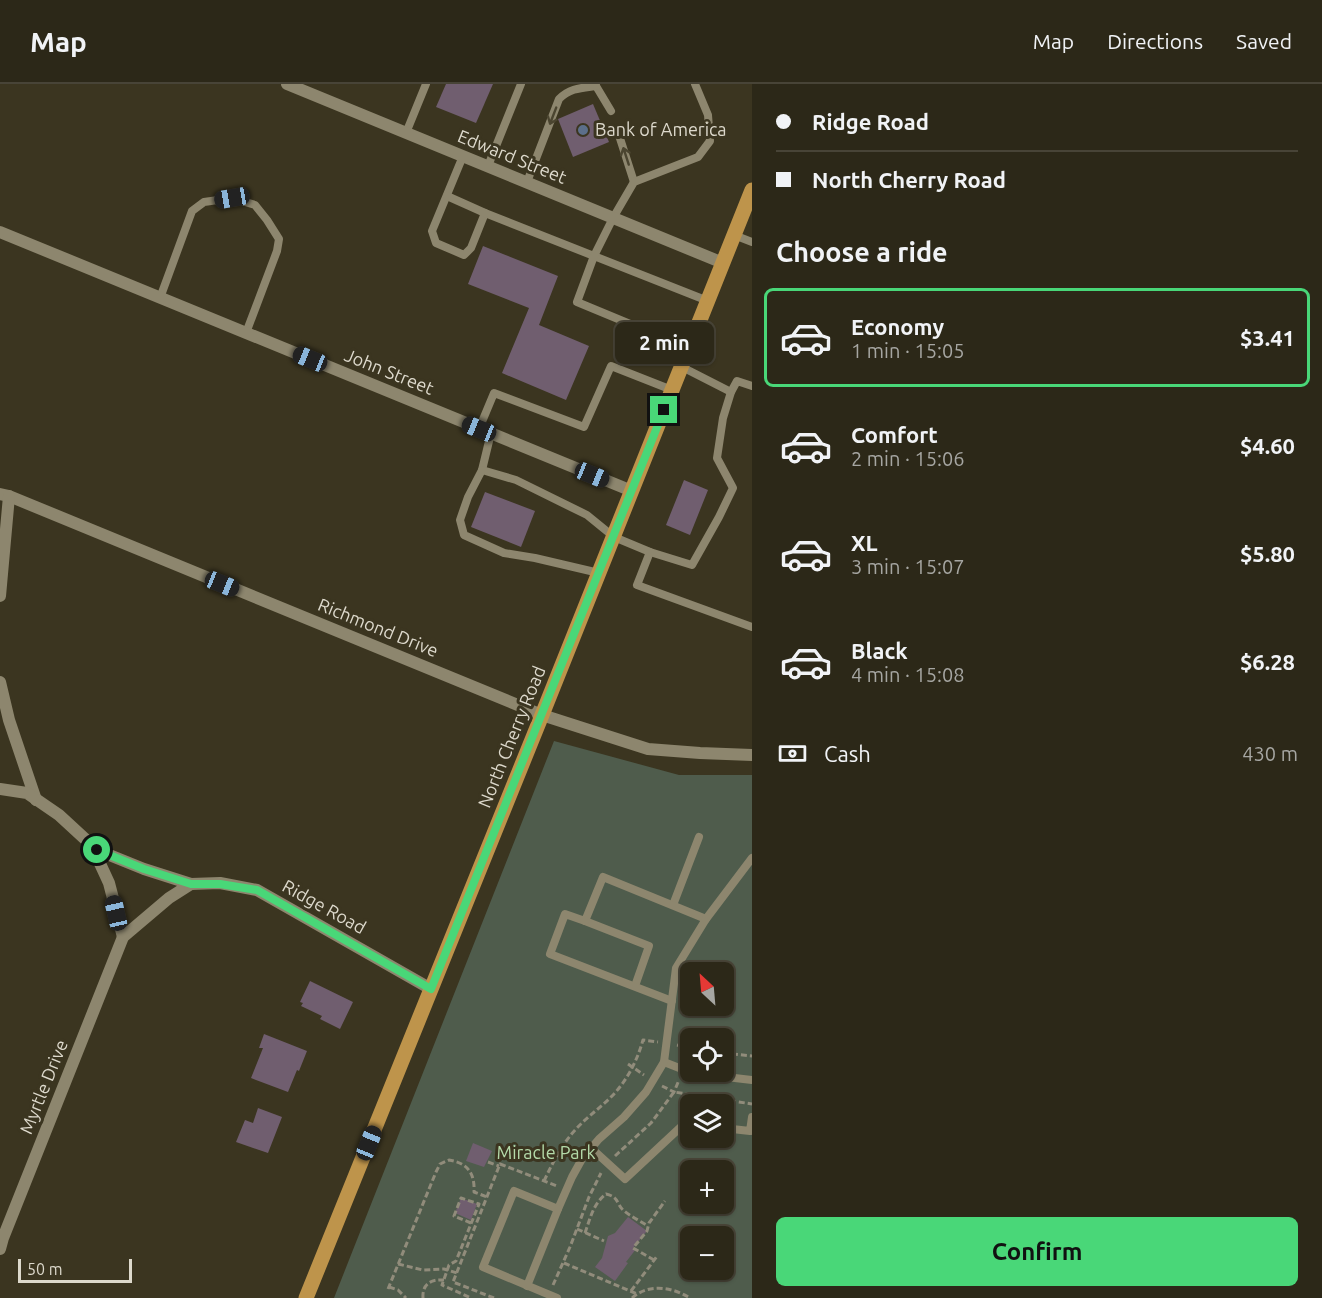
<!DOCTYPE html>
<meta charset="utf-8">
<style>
:root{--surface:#2c2818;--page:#383425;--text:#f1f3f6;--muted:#a6a6a2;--line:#484437;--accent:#49d778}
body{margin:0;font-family:Ubuntu,sans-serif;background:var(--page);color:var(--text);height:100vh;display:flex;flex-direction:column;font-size:22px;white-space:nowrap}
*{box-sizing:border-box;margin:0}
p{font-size:20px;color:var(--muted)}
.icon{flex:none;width:33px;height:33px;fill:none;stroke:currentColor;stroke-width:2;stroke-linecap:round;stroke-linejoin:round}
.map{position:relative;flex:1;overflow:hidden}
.drawer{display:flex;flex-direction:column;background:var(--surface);width:570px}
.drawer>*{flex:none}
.guide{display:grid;align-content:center;height:132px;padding:0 24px;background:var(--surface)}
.needle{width:39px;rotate:334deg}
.buttons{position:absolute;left:680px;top:878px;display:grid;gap:12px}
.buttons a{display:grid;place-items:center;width:54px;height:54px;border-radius:9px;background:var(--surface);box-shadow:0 2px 4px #0004,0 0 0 2px var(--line);font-size:30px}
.scale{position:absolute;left:18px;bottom:15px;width:114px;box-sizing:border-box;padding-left:6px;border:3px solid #ddd9cc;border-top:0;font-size:16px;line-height:21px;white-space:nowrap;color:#ddd9cc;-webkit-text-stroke:4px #3b3520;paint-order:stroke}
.end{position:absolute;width:27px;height:27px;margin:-14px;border:8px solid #49d778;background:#111;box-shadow:0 0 0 3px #111}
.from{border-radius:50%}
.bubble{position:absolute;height:42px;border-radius:9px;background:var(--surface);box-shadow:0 2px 4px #0004,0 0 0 2px var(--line);font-size:20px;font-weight:600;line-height:42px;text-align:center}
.car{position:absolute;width:18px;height:36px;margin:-18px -9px;border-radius:8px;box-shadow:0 0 4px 2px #0007;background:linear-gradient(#222 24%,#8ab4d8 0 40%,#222 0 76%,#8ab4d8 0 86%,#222 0)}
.guide b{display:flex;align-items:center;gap:21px;height:57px;font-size:22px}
.guide b+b{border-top:2px solid var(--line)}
.guide i{width:15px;height:15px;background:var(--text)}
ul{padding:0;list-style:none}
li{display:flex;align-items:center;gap:18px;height:99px;margin:0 12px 9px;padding:0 12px;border:3px solid transparent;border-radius:9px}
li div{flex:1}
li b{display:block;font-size:22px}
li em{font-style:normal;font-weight:600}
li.active{border-color:var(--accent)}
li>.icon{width:54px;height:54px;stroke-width:1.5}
h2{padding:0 24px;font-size:27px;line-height:72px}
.pay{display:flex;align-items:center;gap:15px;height:66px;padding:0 24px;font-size:22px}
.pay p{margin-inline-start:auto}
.cta{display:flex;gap:12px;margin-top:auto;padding:12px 24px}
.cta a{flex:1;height:69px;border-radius:9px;background:var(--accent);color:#111;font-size:24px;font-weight:600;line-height:69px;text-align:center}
header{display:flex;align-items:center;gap:36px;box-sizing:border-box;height:84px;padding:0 30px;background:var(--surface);border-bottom:2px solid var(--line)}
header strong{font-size:28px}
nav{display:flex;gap:33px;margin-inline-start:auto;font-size:21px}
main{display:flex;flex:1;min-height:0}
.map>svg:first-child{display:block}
</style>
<header>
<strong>Map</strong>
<nav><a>Map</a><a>Directions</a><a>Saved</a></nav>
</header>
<main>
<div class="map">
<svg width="752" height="1214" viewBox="0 0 752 1214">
<rect width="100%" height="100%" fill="#3b3520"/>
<path fill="#4f5c4c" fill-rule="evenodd" d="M554 657 679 691H752V1214H334ZM690 888H723V921H690ZM690 954H723V987H690ZM690 1020H723V1053H690ZM690 1086H723V1119H690ZM690 1152H723V1185H690Z"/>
<g fill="#705e6f">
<polygon points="446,0 493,0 476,39 436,23"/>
<polygon points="593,20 609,58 573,73 558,35"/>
<polygon points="483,162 558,192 539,241 589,262 566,316 502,289 529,224 468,200"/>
<polygon points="684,396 708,406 690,451 666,441"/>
<polygon points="485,408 535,427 521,463 471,443"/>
<polygon points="310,897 353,918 340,945 320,935 322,932 301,922 303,919 300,918"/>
<polygon points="264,950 307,967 299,987 297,986 288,1008 251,994 263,964 259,964"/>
<polygon points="258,1024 282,1033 268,1069 236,1058 245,1036 253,1039"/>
<polygon points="473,1059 492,1067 484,1083 466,1077"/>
<polygon points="461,1114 477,1120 471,1136 455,1129"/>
<polygon points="628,1133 647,1147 633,1164 636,1165 626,1178 628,1179 615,1197 595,1183 602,1174 608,1152 615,1149"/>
</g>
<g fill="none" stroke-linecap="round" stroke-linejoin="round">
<g stroke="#918c7b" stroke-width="3" stroke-dasharray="6 3" stroke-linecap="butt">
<polyline points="677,961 690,964"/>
<polyline points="723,969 752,972"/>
<polyline points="628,980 644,991"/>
<polyline points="662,1002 674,1008 679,996"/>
<polyline points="615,1072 651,1039 674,1008 752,1020"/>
<polyline points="488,1078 499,1082"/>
<path d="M544 1097C553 1078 562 1060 576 1045 587 1033 600 1024 611 1013 627 997 637 977 643 956L658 958"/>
<polyline points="471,1139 454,1132 461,1114 479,1120 456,1177 449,1181 442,1201 471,1214"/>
<polyline points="577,1145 604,1157"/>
<path d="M585 1149C590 1135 593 1120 606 1110 619 1113 616 1119 623 1126 630 1132 640 1137 648 1142"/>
<polyline points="654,1176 633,1164 647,1147 649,1139 665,1117"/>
<polyline points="564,1179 637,1210"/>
<polyline points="398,1180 423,1186 444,1185 457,1189"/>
<polyline points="553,1201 570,1163 589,1113 601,1089"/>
<polyline points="389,1203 398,1206 406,1214"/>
<path d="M388 1205 436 1088 440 1080 449 1076C468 1079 475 1090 474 1108L487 1113"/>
<polyline points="631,1207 658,1171"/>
<path d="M423 1214C422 1200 431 1195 444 1196"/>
<polyline points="494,1214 453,1198 500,1080 557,1102"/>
<path d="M632 1214C649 1199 672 1203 690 1214"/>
</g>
<g stroke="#8d866e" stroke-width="8">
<polyline points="596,2 611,27"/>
<polyline points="617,45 634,98"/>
<polyline points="406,49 426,0"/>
<polyline points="463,72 432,147 436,159 464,171 471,164 485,129 708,217"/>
<polyline points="488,82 521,0"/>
<path d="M527 98 559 15C570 4 581 4 596 2"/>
<polyline points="447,112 485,129"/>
<polyline points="734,151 752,158"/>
<polyline points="160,214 192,127 204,118 232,114 255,121 267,136 279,155 277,167 246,249"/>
<polyline points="688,264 577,218 594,172 613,134 634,98 698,73 710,57 708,31 695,0"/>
<polyline points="682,283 731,308"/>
<polyline points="479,345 494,309 584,343 611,282 672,306"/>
<polyline points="482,386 491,349"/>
<polyline points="650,468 637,501 752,543"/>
<polyline points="599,489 535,474 504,469 464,451 460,436 468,413 482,386 516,396 587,431 614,453 650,468 692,481 719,433 733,404 717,374 723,334 731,308 737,297 752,302"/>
<polyline points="673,821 699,753"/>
<polyline points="585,837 649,862 635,902"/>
<polyline points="672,917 550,870 565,830 585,837 603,793 706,835"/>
<polyline points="664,978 692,989 752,996"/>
<polyline points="723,1044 750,1047 752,1033"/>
<polyline points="591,1064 625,1095 684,1040 690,1040"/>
<polyline points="558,1125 572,1093 582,1075 599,1055 624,1033 646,1008 664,978 676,884 706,835 752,774"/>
<polyline points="527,1202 558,1125 514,1107 483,1183 557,1214"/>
</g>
<g stroke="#8d866e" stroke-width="12">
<polyline points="287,0 723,179"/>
<polyline points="0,148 632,407"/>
<polyline points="0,410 9,412 542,631"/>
<polyline points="0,512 9,412"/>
<polyline points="0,598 9,636 36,716"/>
<polyline points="0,705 27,709 59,731 97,766 97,773 109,799 123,853"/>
<polyline points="97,766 144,785 191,800"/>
<polyline points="0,1165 3,1154 123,853 169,814 191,800 220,799 257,806 431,905"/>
</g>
<polyline stroke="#8d866e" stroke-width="12" points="542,631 648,665 700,669 752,671"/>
<polyline stroke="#be944b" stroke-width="15" points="306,1214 542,631 752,106"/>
</g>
<defs><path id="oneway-shaft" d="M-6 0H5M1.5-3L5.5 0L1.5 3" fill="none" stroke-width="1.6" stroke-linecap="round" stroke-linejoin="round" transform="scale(1.5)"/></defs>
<g stroke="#4b4530">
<use href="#oneway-shaft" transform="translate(553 32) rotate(111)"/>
<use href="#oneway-shaft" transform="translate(626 72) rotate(-108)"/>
</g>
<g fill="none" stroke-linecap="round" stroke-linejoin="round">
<polyline stroke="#49d778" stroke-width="8" points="97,766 144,785 191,800 220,800 257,806 431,905 664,326"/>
</g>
<circle fill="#5c6f8a" stroke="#3b3520" stroke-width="2" cx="583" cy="46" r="6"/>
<g text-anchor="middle" stroke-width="6" stroke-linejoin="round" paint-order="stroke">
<g font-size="18" fill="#ddd9cc" stroke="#3b3520" text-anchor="start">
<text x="595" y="52">Bank of America</text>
</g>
<g font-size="18" fill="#ddd9cc" stroke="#3b3520">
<text transform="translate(512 73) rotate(22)" y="6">Edward Street</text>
<text transform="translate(389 288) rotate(22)" y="6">John Street</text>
<text transform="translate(378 544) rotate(22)" y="6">Richmond Drive</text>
<text transform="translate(512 653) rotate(-68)" y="6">North Cherry Road</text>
<text transform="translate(324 823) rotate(29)" y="6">Ridge Road</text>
<text transform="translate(44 1003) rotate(-68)" y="6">Myrtle Drive</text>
</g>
<g font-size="18" fill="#b4daa9" stroke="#3b3520">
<text x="546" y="1075">Miracle Park</text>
</g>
</g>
</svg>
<div class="buttons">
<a><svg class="needle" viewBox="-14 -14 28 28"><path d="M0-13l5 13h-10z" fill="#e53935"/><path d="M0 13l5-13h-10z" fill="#a6a6a2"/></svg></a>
<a><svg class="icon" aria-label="locate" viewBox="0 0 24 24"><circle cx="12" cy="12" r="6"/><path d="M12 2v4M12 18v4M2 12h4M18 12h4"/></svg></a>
<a><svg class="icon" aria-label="layers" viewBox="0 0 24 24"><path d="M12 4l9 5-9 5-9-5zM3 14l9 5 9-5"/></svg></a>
<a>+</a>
<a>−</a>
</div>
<div class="scale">50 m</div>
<i class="end from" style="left:97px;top:766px"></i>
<i class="end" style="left:664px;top:326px"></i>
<div class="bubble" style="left:615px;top:238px;width:99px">2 min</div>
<i class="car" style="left:232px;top:114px;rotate:260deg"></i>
<i class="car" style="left:310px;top:275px;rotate:292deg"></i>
<i class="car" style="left:479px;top:345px;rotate:292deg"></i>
<i class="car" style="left:592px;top:391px;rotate:112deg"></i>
<i class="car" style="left:222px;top:500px;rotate:112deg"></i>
<i class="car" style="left:116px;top:829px;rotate:347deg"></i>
<i class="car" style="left:369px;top:1059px;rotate:22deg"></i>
</div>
<section class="drawer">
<div class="guide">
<b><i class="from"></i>Ridge Road</b>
<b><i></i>North Cherry Road</b>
</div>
<h2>Choose a ride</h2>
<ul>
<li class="active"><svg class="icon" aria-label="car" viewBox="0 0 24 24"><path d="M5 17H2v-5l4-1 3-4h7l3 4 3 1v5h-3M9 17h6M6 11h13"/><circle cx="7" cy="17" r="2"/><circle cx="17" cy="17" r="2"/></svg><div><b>Economy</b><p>1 min · 15:05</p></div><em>$3.41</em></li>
<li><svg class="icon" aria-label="car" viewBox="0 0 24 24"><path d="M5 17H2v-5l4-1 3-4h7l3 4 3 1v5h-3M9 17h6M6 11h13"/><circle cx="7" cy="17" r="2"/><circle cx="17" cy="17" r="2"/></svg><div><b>Comfort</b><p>2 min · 15:06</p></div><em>$4.60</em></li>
<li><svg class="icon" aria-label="car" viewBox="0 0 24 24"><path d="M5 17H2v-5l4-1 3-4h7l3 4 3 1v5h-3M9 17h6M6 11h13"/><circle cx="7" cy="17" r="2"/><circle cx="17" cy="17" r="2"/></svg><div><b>XL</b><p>3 min · 15:07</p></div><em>$5.80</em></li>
<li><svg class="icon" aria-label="car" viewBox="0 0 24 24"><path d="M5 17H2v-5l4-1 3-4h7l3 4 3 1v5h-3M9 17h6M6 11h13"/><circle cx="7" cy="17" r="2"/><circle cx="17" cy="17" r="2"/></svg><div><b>Black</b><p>4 min · 15:08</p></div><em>$6.28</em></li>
</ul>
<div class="pay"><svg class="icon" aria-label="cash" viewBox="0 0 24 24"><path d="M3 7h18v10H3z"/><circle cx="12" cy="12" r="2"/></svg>Cash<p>430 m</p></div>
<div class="cta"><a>Confirm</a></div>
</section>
</main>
